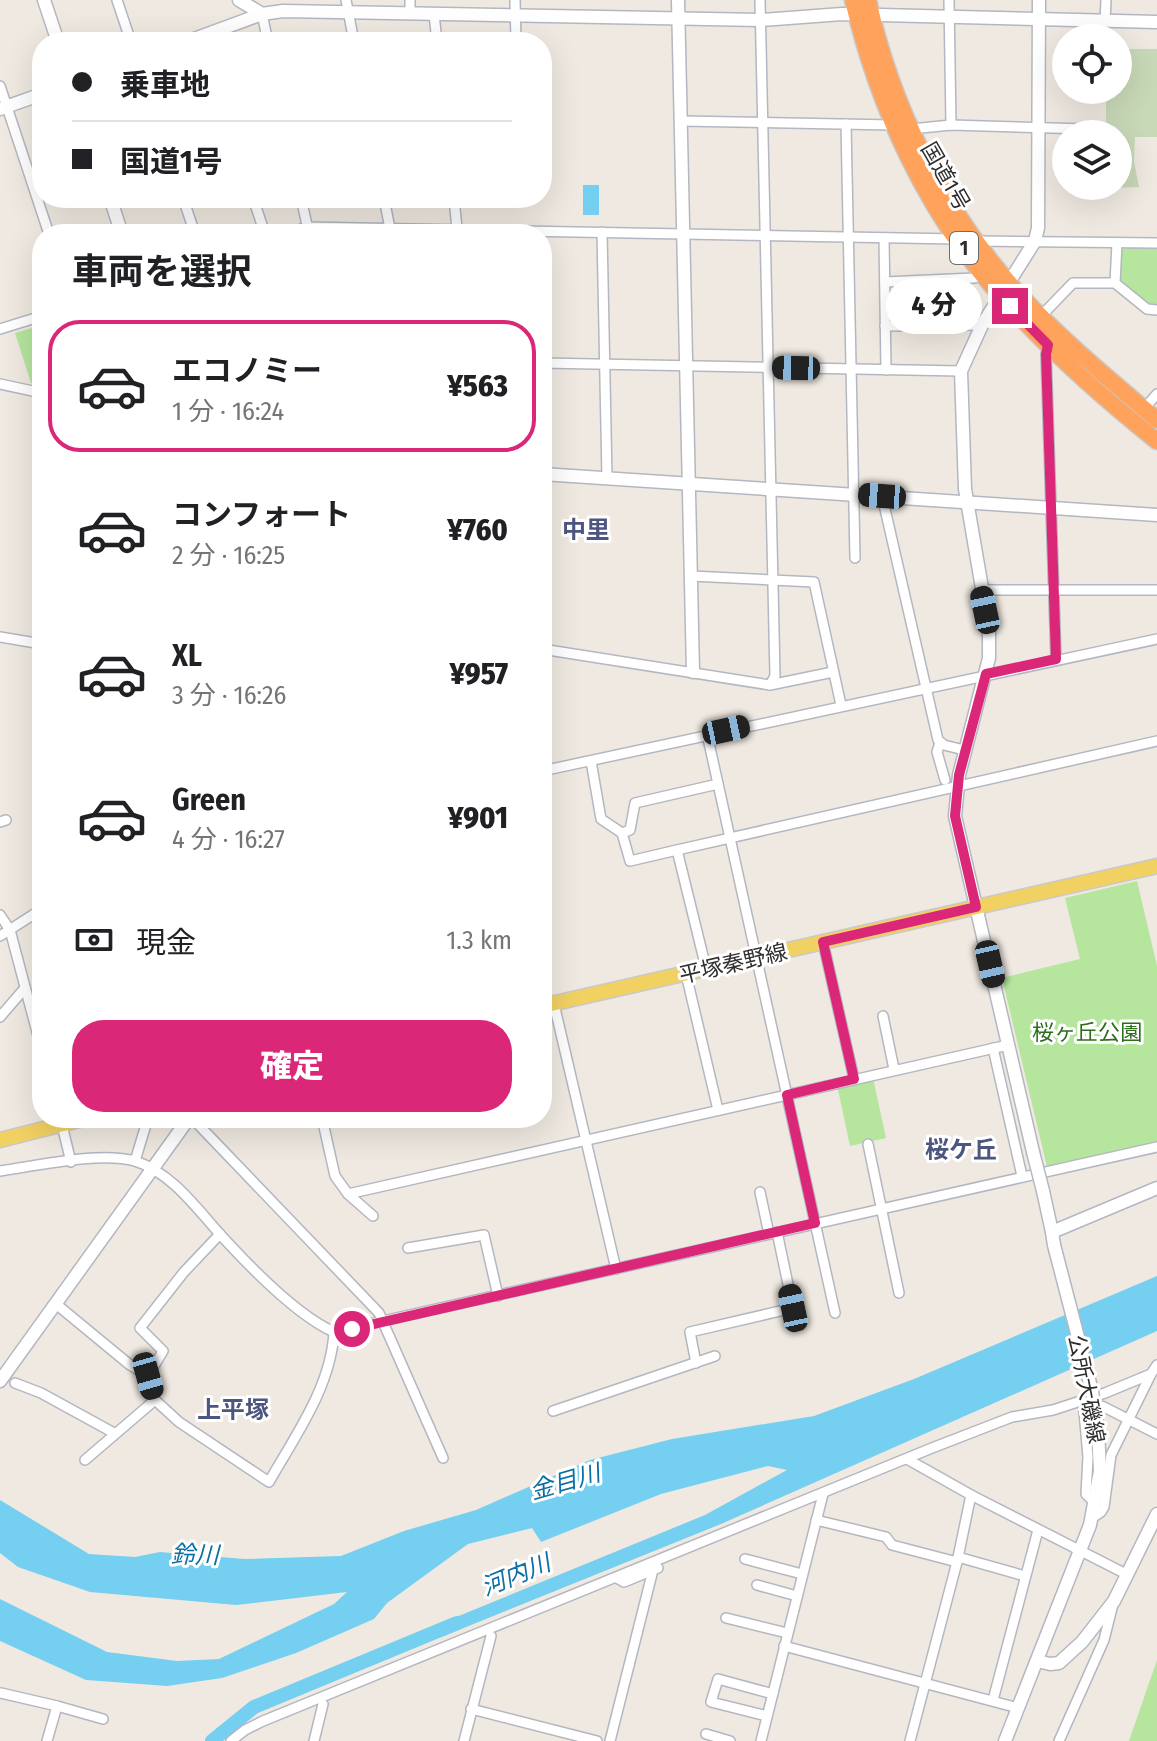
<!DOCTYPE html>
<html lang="ja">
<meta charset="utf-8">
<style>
:root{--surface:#fff;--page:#f6f6f6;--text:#202124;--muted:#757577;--line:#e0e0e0;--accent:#db2777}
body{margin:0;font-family:"Fira Sans Condensed","Noto Sans JP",sans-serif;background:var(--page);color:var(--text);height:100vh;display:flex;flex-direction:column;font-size:30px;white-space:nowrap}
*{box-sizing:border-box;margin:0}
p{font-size:26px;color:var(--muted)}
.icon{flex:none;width:44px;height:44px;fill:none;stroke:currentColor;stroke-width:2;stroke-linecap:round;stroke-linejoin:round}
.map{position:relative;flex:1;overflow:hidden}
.details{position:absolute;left:32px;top:224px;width:520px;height:904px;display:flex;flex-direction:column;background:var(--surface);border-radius:32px;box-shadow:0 8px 32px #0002}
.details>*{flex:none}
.guide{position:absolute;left:32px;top:32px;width:520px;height:176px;border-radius:32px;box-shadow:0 8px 32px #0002;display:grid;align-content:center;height:176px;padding:0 40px;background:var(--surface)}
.buttons{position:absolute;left:1052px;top:24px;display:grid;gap:16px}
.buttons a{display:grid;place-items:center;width:80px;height:80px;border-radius:50%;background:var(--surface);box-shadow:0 8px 32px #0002;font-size:40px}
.end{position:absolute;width:36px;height:36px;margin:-18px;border:10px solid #db2777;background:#fff;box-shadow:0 0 0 4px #fff}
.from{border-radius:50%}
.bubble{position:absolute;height:56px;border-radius:28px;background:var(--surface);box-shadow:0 8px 32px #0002;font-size:26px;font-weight:800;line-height:56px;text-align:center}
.car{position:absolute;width:24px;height:48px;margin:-24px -12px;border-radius:10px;box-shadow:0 0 6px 2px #0007;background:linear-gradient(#222 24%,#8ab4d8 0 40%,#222 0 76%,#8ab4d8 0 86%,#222 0)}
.guide b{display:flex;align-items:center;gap:28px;height:76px;font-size:30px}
.guide b+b{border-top:2px solid var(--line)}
.guide i{width:20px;height:20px;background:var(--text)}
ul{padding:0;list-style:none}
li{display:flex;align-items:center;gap:24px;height:132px;margin:0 16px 12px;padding:0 24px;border:4px solid transparent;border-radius:32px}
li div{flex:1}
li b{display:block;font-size:30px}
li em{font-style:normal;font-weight:800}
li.on{border-color:var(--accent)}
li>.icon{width:72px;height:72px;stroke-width:1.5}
h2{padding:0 40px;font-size:36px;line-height:96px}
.pay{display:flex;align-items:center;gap:20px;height:88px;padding:0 40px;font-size:30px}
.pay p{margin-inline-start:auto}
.primary-button{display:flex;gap:16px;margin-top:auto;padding:16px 40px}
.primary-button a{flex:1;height:92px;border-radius:32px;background:var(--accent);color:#fff;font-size:32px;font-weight:800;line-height:92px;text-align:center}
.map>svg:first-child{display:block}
</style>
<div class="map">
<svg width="1157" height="1741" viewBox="0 0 1157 1741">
<rect width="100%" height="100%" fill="#efe9e1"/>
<g fill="#b6e59e">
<polygon points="1122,248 1157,248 1157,305 1149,305 1120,282"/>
<polygon points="42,325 42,385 31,383 15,333"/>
<polygon points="1137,881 1157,966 1157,1142 1047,1167 1002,978 1080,959 1065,898"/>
<polygon points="873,1078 886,1138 850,1146 837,1085"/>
<polygon points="1157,1660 1157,1741 1129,1741"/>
</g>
<polygon fill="#c8d9b8" points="1123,49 1157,49 1157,137 1135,137 1134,161 1139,187 1114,188 1118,186 1118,134 1106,134 1106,90 1118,90 1118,53 1122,53"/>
<g fill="#75cff0">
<rect x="583" y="185" width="16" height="30"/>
<polygon points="1157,1276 1157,1331 721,1524 439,1638 444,1622 705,1515 787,1470 768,1466 661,1494 541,1542 532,1528 468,1544 387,1603 374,1619 296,1653 222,1678 167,1686 86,1680 0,1641 0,1599 107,1652 177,1661 219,1659 334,1604 347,1592 236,1605 90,1592 18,1567 0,1553 0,1500 89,1554 135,1557 160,1552 244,1559 341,1556 404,1531 476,1510 590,1460 672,1439 814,1416 914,1379"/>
</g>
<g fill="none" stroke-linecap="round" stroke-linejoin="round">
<polyline stroke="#75cff0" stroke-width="14" points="212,1741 254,1707 457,1623"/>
<defs>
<g id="street">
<polyline points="117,0 131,42"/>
<polyline points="346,0 354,42"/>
<polyline points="410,0 410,14"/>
<polyline points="515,0 516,42"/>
<polyline points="760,0 775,676 770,685"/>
<polyline points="949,0 951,125"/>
<polyline points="262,14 268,42"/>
<polyline points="434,14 437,42"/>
<polyline points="1105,21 1106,0"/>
<polyline points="0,86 49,234"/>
<polyline points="681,121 893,125"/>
<polyline points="846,124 855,558"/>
<polyline points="911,129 951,125 1087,129"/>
<polyline points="183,198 195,234"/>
<polyline points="253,198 265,234"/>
<polyline points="301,198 309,234"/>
<polyline points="384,198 391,234"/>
<polyline points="454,198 457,229"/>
<polyline points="602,232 607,478"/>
<polyline points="288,234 307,227 957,239"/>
<polyline points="884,238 886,370"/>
<polyline points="977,241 1157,243"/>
<polyline points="1117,243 1115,283 1147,309 1157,310"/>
<polyline points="885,282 974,278 984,275"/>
<polyline points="1041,316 1073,283 1115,283"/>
<polyline points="885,326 982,325"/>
<polyline points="0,329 42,316"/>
<polyline points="1048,345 1046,354 1056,659"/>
<polyline points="542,363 961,371"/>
<polyline points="0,384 42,393"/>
<polyline points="1144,409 1157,394"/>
<polyline points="882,496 938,740 944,745 964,750"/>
<polyline points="691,576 814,582 841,705"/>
<polyline points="981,590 1157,590"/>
<polyline points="0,637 42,644"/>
<polyline points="542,649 770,685 833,672"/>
<polyline points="707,734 835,1313"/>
<polyline points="940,743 937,752 945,780"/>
<polyline points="591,761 601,819 622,833 630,861 677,850 706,968"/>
<polyline points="542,771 1157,639"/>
<polyline points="0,822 6,820"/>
<polyline points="622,833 630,830 635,803 718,784"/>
<polyline points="677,850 1157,741"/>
<polyline points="0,915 10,930 42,1051"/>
<polyline points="0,936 42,909"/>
<polyline points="823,942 854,1079"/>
<polyline points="686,974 718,1110"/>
<polyline points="554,1004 616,1269"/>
<polyline points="883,1016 894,1069"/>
<polyline points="0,1017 25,988"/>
<polyline points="993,1048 1022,1176"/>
<polyline points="192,1118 379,1313 443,1458"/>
<polyline points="322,1118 335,1176 348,1194 373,1216"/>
<polyline points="61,1121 71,1162"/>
<polyline points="868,1144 899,1293"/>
<polyline points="135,1161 148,1118"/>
<path d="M0 1171C36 1166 100 1151 135 1161 170 1172 195 1206 218 1232 247 1264 296 1315 334 1332L1157 1147"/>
<polyline points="760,1192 769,1234"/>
<polyline points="348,1194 1008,1045"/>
<path d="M220 1234 184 1272 140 1328 163 1351 148 1376 155 1400 179 1422 269 1482C295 1436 331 1387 334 1332"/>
<polyline points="408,1248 484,1235 498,1296"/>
<polyline points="56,1304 130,1365 148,1376"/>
<polyline points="696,1363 690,1332 793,1308 777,1232"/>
<polyline points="15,1383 41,1393 114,1433"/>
<polyline points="553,1411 715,1356"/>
<polyline points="907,1459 971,1495"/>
<polyline points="85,1460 155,1400"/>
<polyline points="1095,1503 1086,1494 1088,1457 1083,1400 1104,1407 1157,1434"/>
<polyline points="1092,1518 1101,1512 1104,1507 1111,1455 1151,1374"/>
<polyline points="816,1520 886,1537 892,1545 957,1562"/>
<polyline points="958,1557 1025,1576"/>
<polyline points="745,1559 802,1574"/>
<polyline points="617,1578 624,1582 658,1568"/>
<polyline points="757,1585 797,1596"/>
<polyline points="726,1618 787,1633"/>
<polyline points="784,1646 1018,1708"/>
<polyline points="1,1693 57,1706"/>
<polyline points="993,1700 1038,1530"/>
<polyline points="471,1709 597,1741"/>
<polyline points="767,1716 711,1702 718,1679 773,1694"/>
<polyline points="706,1734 730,1741"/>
<polyline points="47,1741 57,1706 103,1719"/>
<polyline points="231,1741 245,1730 263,1721 932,1448 1012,1417 1053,1410 1105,1393 1151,1374 1157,1365"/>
<polyline points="314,1741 323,1704"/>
<polyline points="464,1741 491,1636"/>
<polyline points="610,1741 653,1570"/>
<polyline points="761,1741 823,1494"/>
<polyline points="910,1741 957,1562 971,1495 1128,1575"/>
<polyline points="1059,1741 1104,1640 1113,1604"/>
</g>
<g id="secondary">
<polyline points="44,0 58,42"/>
<polyline points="239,0 262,14"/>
<polyline points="678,0 693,672"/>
<polyline points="186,42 262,14 283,11 761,20 842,14 1157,22"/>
<polyline points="0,109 42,94"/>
<polyline points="110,198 122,234"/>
<polyline points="542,474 1157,515"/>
<polyline points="1033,1152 955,816 959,775 989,658 989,629 965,489 961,371 982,325 1035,241 1038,228 1039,0"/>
<polyline points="1043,1191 1052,1232"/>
<polyline points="1054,1245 1052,1232 1157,1188"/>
<polyline points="0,1381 189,1118"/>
<polyline points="1037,1661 1050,1664 1059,1663 1082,1642 1114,1601 1157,1514"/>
<polyline points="1005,1741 1090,1525 1100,1471 1098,1430"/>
</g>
<g id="primary">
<polyline points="542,1006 1157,866"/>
<polyline points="0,1140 87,1118"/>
</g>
<g id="highway">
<path d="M853 0C878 107 927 214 1001 296 1048 349 1102 397 1157 441"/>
<path d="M868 0C891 106 943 211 1017 292 1059 338 1109 379 1157 420"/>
</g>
</defs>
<use href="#street" stroke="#b4b7c1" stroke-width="12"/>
<use href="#secondary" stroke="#b4b7c1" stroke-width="15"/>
<use href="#primary" stroke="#c9c9c9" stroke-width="17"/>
<use href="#highway" stroke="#c9c9c9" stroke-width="19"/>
<use href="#street" stroke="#fff" stroke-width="9"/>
<use href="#secondary" stroke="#fff" stroke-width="12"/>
<use href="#primary" stroke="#f2d163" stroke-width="14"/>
<use href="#highway" stroke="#ffa35c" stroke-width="16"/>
<defs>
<g id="secondary-bridge">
<polyline points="1033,1152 1043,1191"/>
<polyline points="1054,1245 1092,1391 1098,1430"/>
</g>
</defs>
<use href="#secondary-bridge" stroke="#b4b7c1" stroke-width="15" stroke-linecap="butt"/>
<use href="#secondary-bridge" stroke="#fff" stroke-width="12"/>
</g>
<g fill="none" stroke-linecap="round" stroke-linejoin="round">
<polyline stroke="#db2777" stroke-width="10" points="352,1329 815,1223 787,1095 854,1079 823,942 976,907 955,816 959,775 986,674 1056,659 1046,354 1048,345 1010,306"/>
</g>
<g text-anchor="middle" stroke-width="6" stroke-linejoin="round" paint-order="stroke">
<rect fill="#fff" stroke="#6d6d6d" stroke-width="2" x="950" y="232" width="28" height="32" rx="6"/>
<g font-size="20" font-weight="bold" fill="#2e2e2e">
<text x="964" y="255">1</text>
</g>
<g font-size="22" fill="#2e2e2e" stroke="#fff">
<text transform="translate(946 176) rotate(60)" y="8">国道1号</text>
<text transform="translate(733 963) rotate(-13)" y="8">平塚秦野線</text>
<text transform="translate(1087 1389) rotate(79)" y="8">公所大磯線</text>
</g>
<g font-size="22" fill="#2c6e1b" stroke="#fff">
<text x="1087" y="1040">桜ヶ丘公園</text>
</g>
<g font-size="24" font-weight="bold" fill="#4d5680" stroke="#fff">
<text x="586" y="538">中里</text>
<text x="961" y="1158">桜ケ丘</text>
<text x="233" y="1418">上平塚</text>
</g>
<g font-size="24" font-style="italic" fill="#0d6fa3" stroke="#fff">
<text transform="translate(565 1482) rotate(-16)" y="8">金目川</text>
<text transform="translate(195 1555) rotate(1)" y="8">鈴川</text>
<text transform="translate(516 1575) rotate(-22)" y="8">河内川</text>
</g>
</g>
</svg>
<div class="buttons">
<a><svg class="icon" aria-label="locate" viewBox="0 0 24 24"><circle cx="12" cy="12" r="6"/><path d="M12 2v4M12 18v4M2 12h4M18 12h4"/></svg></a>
<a><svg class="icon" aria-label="layers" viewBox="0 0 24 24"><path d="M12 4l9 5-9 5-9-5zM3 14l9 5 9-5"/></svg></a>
</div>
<i class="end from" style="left:352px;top:1329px"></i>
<i class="end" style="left:1010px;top:306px"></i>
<div class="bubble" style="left:886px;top:278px;width:96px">4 分</div>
<i class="car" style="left:796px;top:368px;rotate:271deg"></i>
<i class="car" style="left:882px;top:496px;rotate:274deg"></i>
<i class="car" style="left:985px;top:610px;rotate:348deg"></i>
<i class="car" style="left:726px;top:730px;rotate:78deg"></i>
<i class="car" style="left:990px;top:964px;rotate:167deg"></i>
<i class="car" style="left:793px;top:1308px;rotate:348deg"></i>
<i class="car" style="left:148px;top:1376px;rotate:164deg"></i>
<div class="guide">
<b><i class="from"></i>乗車地</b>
<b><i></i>国道1号</b>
</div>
<section class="details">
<h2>車両を選択</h2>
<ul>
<li class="on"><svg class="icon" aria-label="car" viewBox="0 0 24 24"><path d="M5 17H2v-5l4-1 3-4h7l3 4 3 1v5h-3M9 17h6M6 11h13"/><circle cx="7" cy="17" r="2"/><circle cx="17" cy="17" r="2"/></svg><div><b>エコノミー</b><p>1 分 · 16:24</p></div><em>¥563</em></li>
<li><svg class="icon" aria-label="car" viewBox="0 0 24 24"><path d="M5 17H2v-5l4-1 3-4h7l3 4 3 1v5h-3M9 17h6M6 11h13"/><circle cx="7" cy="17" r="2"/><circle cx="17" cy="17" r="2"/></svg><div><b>コンフォート</b><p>2 分 · 16:25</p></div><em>¥760</em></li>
<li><svg class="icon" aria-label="car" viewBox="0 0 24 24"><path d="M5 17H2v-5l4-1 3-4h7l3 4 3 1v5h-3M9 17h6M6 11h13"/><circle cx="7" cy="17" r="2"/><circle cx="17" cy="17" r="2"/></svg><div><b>XL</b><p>3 分 · 16:26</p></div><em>¥957</em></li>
<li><svg class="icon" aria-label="car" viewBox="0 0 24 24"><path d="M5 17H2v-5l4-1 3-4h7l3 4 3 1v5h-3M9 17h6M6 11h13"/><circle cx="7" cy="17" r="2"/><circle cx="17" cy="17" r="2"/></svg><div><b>Green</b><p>4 分 · 16:27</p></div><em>¥901</em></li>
</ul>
<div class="pay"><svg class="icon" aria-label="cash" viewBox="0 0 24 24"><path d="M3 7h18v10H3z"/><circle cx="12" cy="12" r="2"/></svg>現金<p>1.3 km</p></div>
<div class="primary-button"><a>確定</a></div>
</section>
</div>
